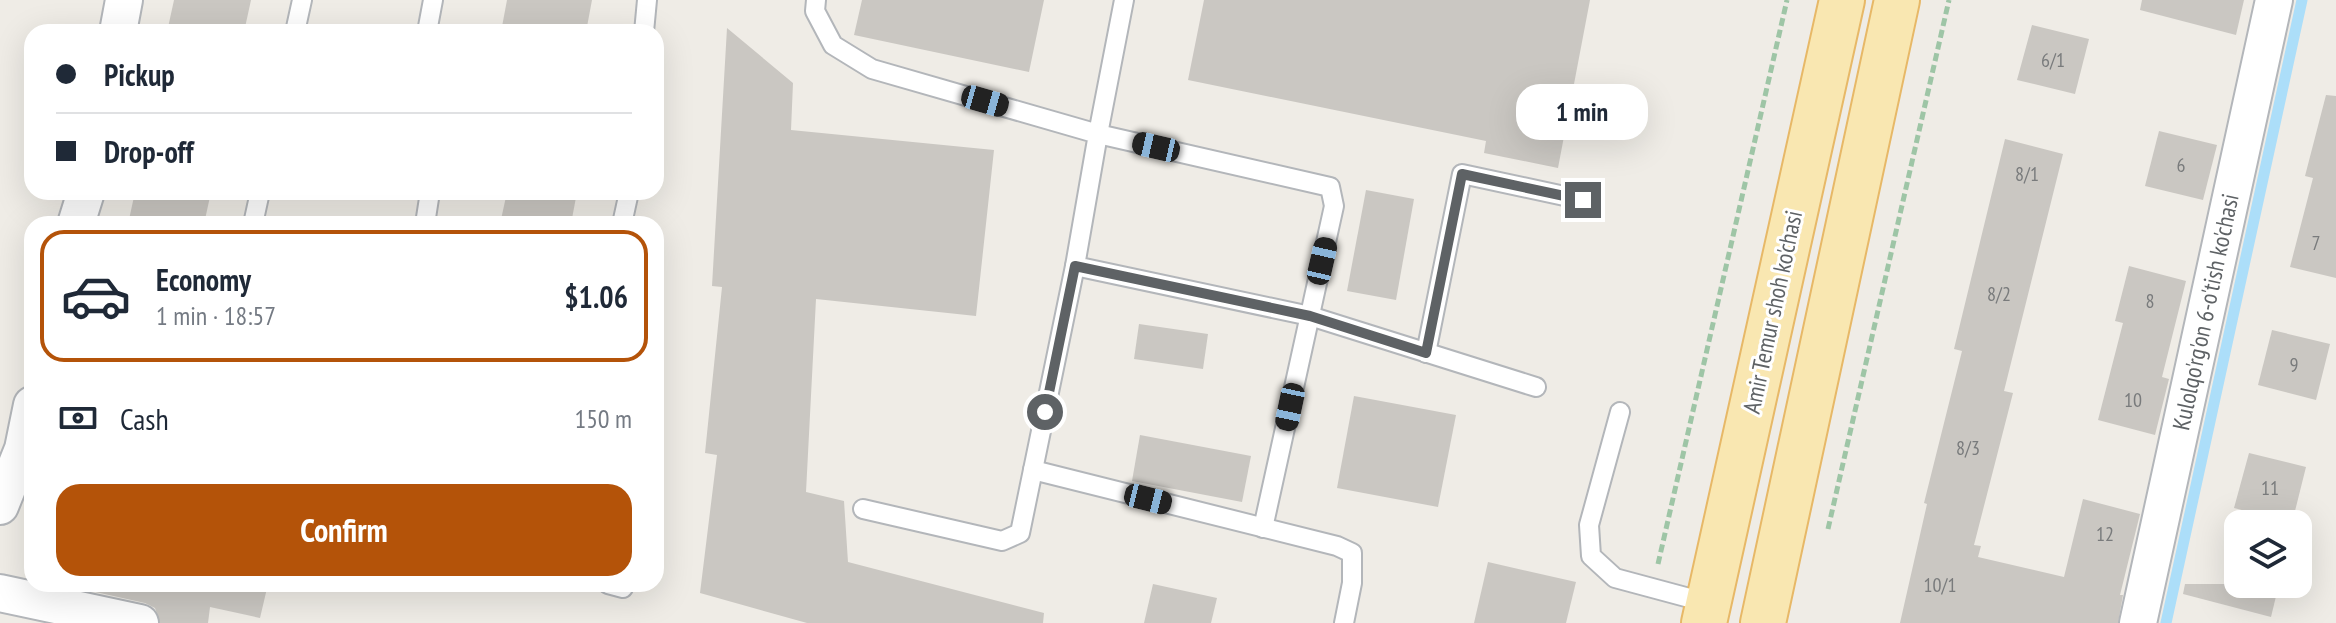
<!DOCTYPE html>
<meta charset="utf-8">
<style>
:root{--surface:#fff;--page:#f6f6f7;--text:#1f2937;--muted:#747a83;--line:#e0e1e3;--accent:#b45309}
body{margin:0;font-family:"PT Sans Narrow",sans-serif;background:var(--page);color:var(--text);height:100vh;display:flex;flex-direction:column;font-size:30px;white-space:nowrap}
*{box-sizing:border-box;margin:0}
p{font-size:26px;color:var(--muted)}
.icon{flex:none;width:44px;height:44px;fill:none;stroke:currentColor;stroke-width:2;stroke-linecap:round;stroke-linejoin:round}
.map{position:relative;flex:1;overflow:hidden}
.drawer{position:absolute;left:24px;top:216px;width:640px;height:376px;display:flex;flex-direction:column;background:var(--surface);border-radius:24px;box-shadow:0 8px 32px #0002}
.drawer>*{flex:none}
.guide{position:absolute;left:24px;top:24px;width:640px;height:176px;border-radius:24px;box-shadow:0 8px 32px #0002;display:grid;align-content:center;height:176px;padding:0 32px;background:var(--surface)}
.tools{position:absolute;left:2224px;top:510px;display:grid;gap:16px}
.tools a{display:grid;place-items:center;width:88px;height:88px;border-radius:16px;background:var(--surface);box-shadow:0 8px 32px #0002;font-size:40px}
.end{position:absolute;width:36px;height:36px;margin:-18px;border:10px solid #5e6265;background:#fff;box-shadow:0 0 0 4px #fff}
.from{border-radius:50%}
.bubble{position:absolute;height:56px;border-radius:24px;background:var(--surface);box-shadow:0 8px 32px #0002;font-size:26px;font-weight:800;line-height:56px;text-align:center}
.car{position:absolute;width:24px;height:48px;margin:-24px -12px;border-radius:10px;box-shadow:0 0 6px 2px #0007;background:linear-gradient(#222 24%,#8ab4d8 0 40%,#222 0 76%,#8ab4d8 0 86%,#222 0)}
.guide b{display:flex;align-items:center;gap:28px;height:76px;font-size:30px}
.guide b+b{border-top:2px solid var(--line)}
.guide i{width:20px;height:20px;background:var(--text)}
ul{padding:14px 0 0;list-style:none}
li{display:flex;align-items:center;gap:24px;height:132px;margin:0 16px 12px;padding:0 16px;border:4px solid transparent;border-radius:24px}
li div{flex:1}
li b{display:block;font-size:30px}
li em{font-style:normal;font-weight:800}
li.active{border-color:var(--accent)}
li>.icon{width:72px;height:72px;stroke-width:1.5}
.pay{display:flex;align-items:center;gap:20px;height:88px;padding:0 32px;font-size:30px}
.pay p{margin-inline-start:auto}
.primary-button{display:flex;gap:16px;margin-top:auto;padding:16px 32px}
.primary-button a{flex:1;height:92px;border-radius:24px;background:var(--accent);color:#fff;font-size:32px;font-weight:800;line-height:92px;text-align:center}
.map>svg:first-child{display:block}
</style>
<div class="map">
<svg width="2336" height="623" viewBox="0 0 2336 623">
<rect width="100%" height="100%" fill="#efece6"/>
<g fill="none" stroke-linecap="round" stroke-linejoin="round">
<polyline stroke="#acdef9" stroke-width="11" points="2166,623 2302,0"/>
</g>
<g fill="#cac7c2">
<polygon points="174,0 251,0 244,32 167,32"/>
<polygon points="507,0 592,0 586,32 501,32"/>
<polygon points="862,0 1044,0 1029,72 854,35"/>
<polygon points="1204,0 1590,0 1558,168 1484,153 1486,141 1188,80"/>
<polygon points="2142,0 2244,0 2236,35 2140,10"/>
<polygon points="2032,25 2089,39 2075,94 2017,80"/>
<polygon points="727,28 793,83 791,130 994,150 976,316 816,299 806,492 844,501 848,562 1044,613 1043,623 807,623 700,593 717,455 705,453 722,287 712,286"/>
<polygon points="2326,95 2336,96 2336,278 2290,267 2313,178 2305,176"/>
<polygon points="2159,131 2217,145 2203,200 2145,186"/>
<polygon points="2005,139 2063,154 2004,391 2013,393 1974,545 1981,546 1978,557 2064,577 2083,499 2140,514 2120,595 2123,595 2118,623 1900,623 1927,504 1924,503 1962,351 1954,349"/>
<polygon points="1366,190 1414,199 1396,300 1347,291"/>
<polygon points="135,192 211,192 204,224 128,224"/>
<polygon points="507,192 577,192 571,224 500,224"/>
<polygon points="2129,266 2186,281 2162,377 2169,379 2155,435 2098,420 2123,323 2115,321"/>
<polygon points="1139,324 1208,334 1203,369 1134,359"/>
<polygon points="2272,330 2330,344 2316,400 2258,385"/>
<polygon points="1354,396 1456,415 1438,507 1337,488"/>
<polygon points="1140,435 1251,456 1242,502 1132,481"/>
<polygon points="2249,453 2306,467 2292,523 2234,508"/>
<polygon points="1488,562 1576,582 1566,623 1474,623"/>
<polygon points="83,584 268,584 260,618 210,607 208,623 160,623 155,608 145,603 82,589"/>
<polygon points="1153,584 1217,598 1211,623 1144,623"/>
<polygon points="2185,584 2279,584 2271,617 2183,594"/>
</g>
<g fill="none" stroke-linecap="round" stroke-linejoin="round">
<defs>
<g id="lane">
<polyline points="816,0 815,11 833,45 872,69 1098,134 1075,266 1310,316 1536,387"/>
<polyline points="1124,0 1098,134 1330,187 1334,206 1263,528"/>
<polyline points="295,32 302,0"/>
<polyline points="427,32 433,0"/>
<polyline points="644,32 647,0"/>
<polyline points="253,224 260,192"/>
<polyline points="425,224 430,192"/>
<polyline points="622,224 629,192"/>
<polyline points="1426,353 1462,174 1583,200"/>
<polyline points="1620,412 1589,525 1591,556 1615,578 1708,603"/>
<polyline points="1033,470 1337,546 1352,553 1352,583 1344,623"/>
<polyline points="863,509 1002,541 1020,533 1075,266"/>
<polyline points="608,584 623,588"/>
</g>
<g id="street">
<polyline points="118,32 124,0"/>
<polyline points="76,224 86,192"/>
<polyline points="0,506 23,449 32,405"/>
<polyline points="0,593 140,623"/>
<polyline points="2138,623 2274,0"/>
</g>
<g id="primary">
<polyline points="1704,623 1842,0"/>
<polyline points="1763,623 1897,0"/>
</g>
</defs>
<use href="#lane" stroke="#b3b6ba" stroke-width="22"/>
<use href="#street" stroke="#b3b6ba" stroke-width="40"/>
<use href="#primary" stroke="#e7b867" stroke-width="48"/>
<g stroke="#9ec5a6" stroke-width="5" stroke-dasharray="8 4" stroke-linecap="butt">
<polyline points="1828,529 1949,0"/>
<polyline points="1658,564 1787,0"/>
</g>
<use href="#lane" stroke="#fff" stroke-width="18"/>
<use href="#street" stroke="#fff" stroke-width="36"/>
<use href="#primary" stroke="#f9e7b1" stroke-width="44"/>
</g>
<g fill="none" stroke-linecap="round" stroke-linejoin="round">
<polyline stroke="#5e6265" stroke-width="10" points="1045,412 1075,266 1310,316 1426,353 1462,174 1583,200"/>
</g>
<g text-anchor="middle" stroke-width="6" stroke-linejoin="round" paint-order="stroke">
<g font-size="20" fill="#797b7c">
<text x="2053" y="67">6/1</text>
<text x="2181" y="172">6</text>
<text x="2027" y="181">8/1</text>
<text x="2316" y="250">7</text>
<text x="1999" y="301">8/2</text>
<text x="2150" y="308">8</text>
<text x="2294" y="372">9</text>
<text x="2133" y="407">10</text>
<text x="1968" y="455">8/3</text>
<text x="2270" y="495">11</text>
<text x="2105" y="541">12</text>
<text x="1940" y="592">10/1</text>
</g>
<g font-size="24" fill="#5e6265" stroke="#fff">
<text transform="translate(1773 312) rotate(-78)" y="8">Amir Temur shoh ko'chasi</text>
<text transform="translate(2206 312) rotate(-78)" y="8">Kulolqo'rg'on 6-o'tish ko'chasi</text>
</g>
</g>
</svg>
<div class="tools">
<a><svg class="icon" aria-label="layers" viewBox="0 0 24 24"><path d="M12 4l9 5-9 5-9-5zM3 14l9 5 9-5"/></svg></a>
</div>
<i class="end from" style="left:1045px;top:412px"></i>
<i class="end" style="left:1583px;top:200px"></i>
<div class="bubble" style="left:1516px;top:84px;width:132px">1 min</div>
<i class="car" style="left:985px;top:101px;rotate:106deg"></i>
<i class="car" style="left:1156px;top:147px;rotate:283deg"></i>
<i class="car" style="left:1322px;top:261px;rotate:13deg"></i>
<i class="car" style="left:1290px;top:407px;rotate:192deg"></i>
<i class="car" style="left:1148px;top:499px;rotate:104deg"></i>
<div class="guide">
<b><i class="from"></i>Pickup</b>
<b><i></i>Drop-off</b>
</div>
<section class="drawer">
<ul>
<li class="active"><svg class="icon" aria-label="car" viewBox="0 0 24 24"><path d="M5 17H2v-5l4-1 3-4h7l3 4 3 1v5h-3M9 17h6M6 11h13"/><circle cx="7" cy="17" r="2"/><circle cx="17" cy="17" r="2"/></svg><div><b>Economy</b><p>1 min · 18:57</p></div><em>$1.06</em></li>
</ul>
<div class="pay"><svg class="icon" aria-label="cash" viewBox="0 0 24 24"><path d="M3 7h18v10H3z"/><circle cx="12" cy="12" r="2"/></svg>Cash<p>150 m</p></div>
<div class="primary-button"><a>Confirm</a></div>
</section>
</div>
